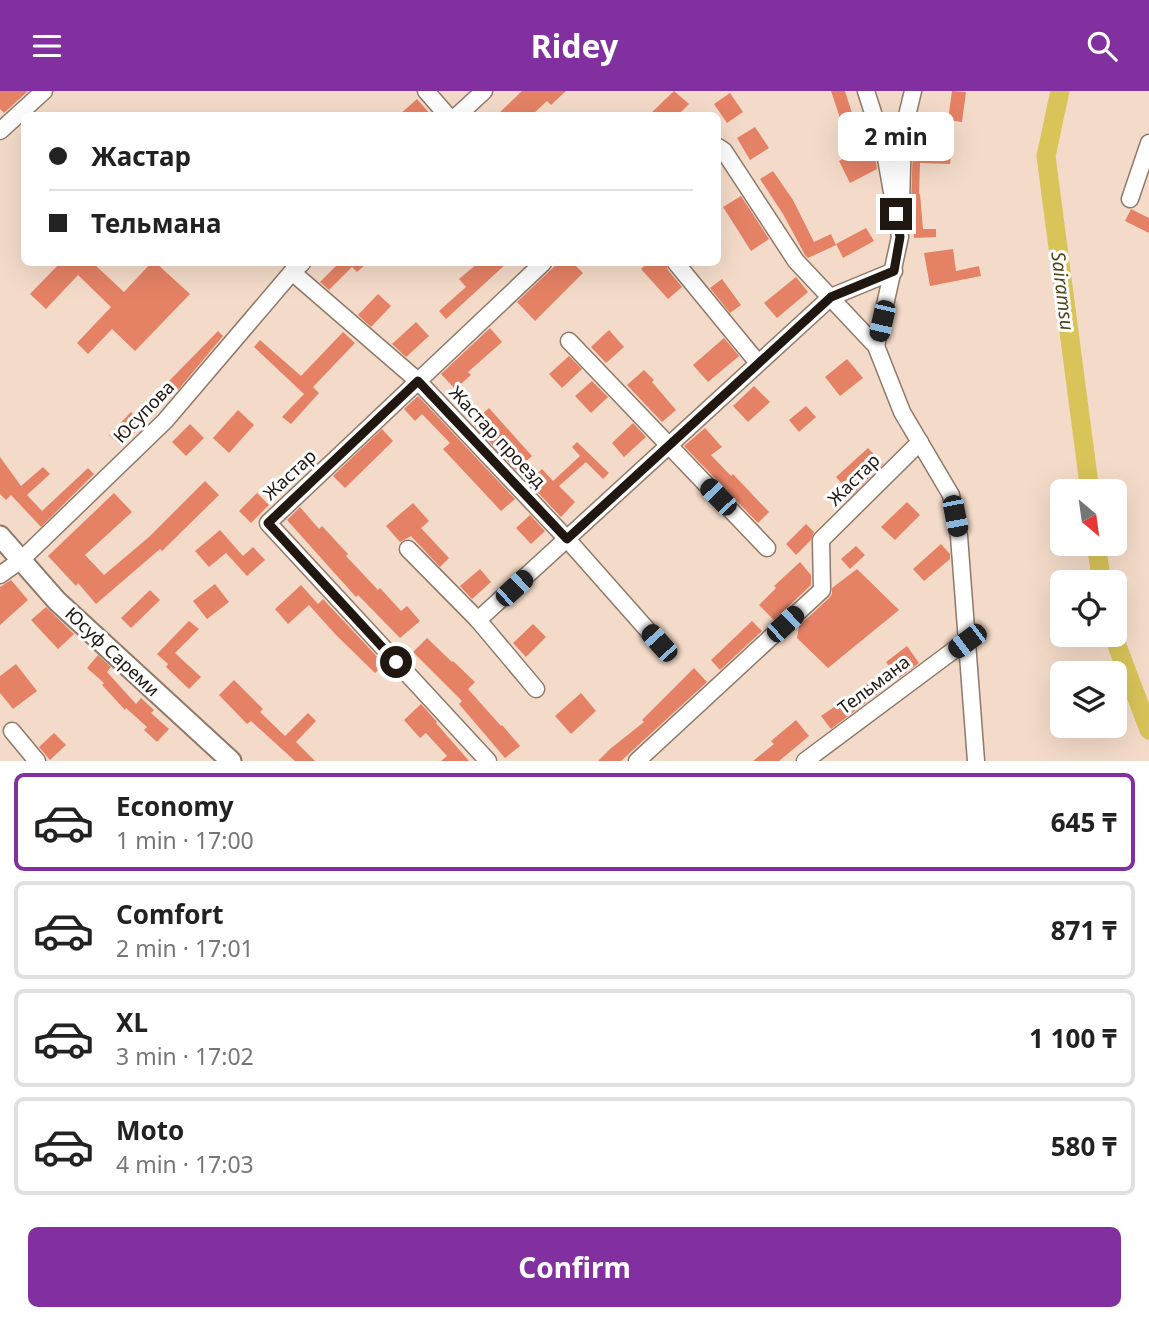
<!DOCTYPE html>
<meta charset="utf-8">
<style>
:root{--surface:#fff;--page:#f2f2f2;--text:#222;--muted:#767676;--line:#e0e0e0;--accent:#8230a0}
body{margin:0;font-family:"Noto Sans",sans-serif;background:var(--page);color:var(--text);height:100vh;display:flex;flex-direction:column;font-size:26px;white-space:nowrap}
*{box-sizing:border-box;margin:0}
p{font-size:23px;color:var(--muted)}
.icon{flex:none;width:38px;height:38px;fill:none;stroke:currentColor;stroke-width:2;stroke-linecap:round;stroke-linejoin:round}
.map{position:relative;height:670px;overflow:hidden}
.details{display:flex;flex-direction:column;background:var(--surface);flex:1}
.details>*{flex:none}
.top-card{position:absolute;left:21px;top:21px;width:700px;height:154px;border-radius:10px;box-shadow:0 7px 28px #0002;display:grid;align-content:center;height:154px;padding:0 28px;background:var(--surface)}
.needle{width:46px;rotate:151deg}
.buttons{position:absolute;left:1050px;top:388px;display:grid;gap:14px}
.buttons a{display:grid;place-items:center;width:77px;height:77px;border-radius:10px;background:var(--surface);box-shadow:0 7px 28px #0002;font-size:35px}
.end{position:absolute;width:32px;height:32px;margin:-16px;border:9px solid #201711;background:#fff;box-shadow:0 0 0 4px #fff}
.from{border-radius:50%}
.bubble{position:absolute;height:49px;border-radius:10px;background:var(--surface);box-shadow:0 7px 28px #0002;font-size:23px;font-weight:700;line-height:49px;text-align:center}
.car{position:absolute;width:21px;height:42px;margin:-21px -10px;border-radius:9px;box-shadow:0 0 5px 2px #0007;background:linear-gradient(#222 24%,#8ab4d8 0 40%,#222 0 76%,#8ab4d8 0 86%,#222 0)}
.top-card b{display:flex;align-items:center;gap:24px;height:66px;font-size:26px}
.top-card b+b{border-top:2px solid var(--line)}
.top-card i{width:18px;height:18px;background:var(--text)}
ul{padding:12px 0 0;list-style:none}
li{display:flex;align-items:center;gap:21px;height:98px;margin:0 14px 10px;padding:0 14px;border:4px solid var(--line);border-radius:10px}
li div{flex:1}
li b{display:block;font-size:26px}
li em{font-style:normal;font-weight:700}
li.on{border-color:var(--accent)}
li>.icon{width:63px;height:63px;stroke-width:1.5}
.cta{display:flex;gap:14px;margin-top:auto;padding:14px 28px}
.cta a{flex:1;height:80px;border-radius:10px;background:var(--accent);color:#fff;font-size:28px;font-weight:700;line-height:80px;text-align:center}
header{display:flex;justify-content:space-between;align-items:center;height:91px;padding:0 28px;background:var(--accent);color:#fff;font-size:32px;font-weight:700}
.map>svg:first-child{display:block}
</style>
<header><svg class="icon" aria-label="menu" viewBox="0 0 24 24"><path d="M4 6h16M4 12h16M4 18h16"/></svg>Ridey<svg class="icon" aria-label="search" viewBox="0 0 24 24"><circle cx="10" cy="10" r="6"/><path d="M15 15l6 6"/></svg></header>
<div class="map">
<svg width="1149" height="670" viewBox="0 0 1149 670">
<rect width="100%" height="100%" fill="#f4dbc9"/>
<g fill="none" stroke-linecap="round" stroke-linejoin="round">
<g stroke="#d9c459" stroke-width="19">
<polyline points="1060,0 1046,65 1090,401"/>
<polyline points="1096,453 1102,492"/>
<polyline points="1113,544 1149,639"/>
</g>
</g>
<g fill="#e58265">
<polygon points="0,0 28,0 4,22 0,18"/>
<polygon points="522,0 566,0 551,14 547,10 532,24 497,24"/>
<polygon points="674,0 689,13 678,24 649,24"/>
<polygon points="831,0 845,0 863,57 868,55 876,71 877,78 850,92 839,70 852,63"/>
<polygon points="952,0 966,1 962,31 948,29"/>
<polygon points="730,2 743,21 727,32 714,13"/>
<polygon points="417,8 431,24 399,24"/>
<polygon points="755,36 769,57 750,69 737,47"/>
<polygon points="913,54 952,57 950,73 920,72 919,103 920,103 923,138 936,138 936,146 914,147 911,113"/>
<polygon points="773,80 793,109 814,151 831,143 836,154 808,167 805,164 783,123 760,88"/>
<polygon points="741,105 769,148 751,160 723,116"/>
<polygon points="1131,118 1149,127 1149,142 1125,130"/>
<polygon points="866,137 874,150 843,167 836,153"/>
<polygon points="953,158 956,180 979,175 981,185 930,195 924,162"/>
<polygon points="60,172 93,172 124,201 151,172 156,172 190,203 135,260 112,238 88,263 77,252 111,216 78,184 46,218 30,203"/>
<polygon points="339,172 367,172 357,181 352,176 329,199 320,191"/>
<polygon points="478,172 507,172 446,228 439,220 466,196 459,188"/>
<polygon points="558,172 573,172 583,182 535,230 517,211"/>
<polygon points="648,172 666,172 668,179 682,196 668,208 641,178"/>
<polygon points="796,186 808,201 777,227 764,212"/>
<polygon points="722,188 741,214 730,222 710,197"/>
<polygon points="378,203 391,215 371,236 358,224"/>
<polygon points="416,231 429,245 406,266 392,253"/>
<polygon points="490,237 502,251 468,281 471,284 455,298 441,283"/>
<polygon points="609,239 624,256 606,272 591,256"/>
<polygon points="218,240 223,245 178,299 169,290"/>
<polygon points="343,241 355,252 313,296 319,302 291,333 282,326 304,303 254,256 260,249 301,285"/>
<polygon points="724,247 739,265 708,291 693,274"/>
<polygon points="569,265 582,278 562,297 549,283"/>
<polygon points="847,268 863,287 840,305 825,286"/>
<polygon points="644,279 654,289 652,291 676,319 662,331 627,294"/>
<polygon points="592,290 608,306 591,322 575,305"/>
<polygon points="754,295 770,311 748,331 733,315"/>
<polygon points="418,305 515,408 501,420 443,358 450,352 422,323 415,330 404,318"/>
<polygon points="806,315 816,326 799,341 789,329"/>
<polygon points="489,317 532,365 516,379 472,332"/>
<polygon points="238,319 254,334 229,362 213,347"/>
<polygon points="131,321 143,333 121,355 109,344"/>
<polygon points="633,332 646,346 624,366 612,352"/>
<polygon points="190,333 204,347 186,365 172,351"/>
<polygon points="705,337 722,356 711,364 731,385 733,383 769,421 758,432 684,355"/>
<polygon points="382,338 393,350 345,397 333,385"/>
<polygon points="577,351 609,382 603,388 586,371 559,395 575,411 561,426 528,391 542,378 553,390 580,365 572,356"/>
<polygon points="868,357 883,373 852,404 836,386"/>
<polygon points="0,366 21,395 43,376 50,383 27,404 42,420 88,377 94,383 41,436 11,404 6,409 0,403"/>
<polygon points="205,390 219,404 162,460 160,458 96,513 78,492 76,495 48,465 114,402 132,421 85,464 104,484 149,446"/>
<polygon points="257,402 269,414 251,432 239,420"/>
<polygon points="907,411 920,424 895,449 881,436"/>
<polygon points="413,412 429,430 421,437 449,467 440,476 411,445 400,451 386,435"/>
<polygon points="300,416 319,438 322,435 348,463 346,465 378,499 380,497 401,520 407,515 420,530 400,547 358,504 356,506 287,429"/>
<polygon points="530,424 545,440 531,453 516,437"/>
<polygon points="806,433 814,441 811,449 796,464 786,453"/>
<polygon points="220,439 243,465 253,456 265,469 247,485 226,462 209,476 195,460"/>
<polygon points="941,453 950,463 950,468 924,490 913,478"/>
<polygon points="856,455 865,464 850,478 841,468"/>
<polygon points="800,471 811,484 811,494 774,529 759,514 776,497 774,495"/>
<polygon points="480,478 491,491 472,508 460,495"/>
<polygon points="857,478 899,519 828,577 797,547 799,535 829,507 832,503 832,497"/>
<polygon points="11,489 28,509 0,534 0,496"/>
<polygon points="215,493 229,511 207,528 193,510"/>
<polygon points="301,494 318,513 323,508 384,573 375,582 336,544 309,514 288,533 275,518"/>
<polygon points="150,499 160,509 131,537 121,527"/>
<polygon points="46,516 74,543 58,558 31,529"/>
<polygon points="189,530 199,538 175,562 201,586 189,598 166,576 168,573 157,563"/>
<polygon points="752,530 762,540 720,579 711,569"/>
<polygon points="533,533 546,546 526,566 513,552"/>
<polygon points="427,547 452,571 453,570 475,591 468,598 501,635 502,634 520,655 505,667 459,613 462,610 413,561"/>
<polygon points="907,555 919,572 899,587 886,571"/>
<polygon points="98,564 111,576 107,581 136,613 141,607 154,619 151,622 169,638 157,651 144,639 147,636 126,617 125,619 102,594 104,592 87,577"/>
<polygon points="16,573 37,600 13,618 0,602 0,585"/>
<polygon points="694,577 707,591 621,670 598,670 610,658 644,631 642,629"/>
<polygon points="234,589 263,618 260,621 285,645 308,622 316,630 296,651 315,670 295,670 251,630 247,633 219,604"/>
<polygon points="872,590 880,601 831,638 821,625"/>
<polygon points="581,602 596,620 571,643 555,625"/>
<polygon points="421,613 437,631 436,632 469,670 441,670 447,665 426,642 420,647 404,629"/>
<polygon points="796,629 809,645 779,670 753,670 774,653 771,650"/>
<polygon points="54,642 66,654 50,669 39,656"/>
</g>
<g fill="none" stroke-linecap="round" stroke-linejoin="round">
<defs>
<g id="minor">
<polyline points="426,0 447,24"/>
<polyline points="866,0 884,56 900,146 876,255"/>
<polyline points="458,24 484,0"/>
<polyline points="0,40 44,0"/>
<polyline points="718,56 724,60 796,170 876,255 902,321 951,404 959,445 976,670"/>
<polyline points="1130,108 1149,52"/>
<polyline points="901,112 903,41 913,0"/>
<polyline points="676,172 758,272"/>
<polyline points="292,181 418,290 567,448 659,552"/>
<polyline points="569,250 767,457"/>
<polyline points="408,458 478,529 536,598"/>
<polyline points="0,484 21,469 165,330 292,181 302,172"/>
<polyline points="478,529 831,206 894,180"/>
<polyline points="12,640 37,670"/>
<polyline points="488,670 268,432 543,172"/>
<polyline points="637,670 822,499 821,449 920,351"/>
<polyline points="805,670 966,550"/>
</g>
<polyline id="major" points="0,445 57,510 231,670"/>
</defs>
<use href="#minor" stroke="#8f7968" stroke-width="19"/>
<use href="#major" stroke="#8f7968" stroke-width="23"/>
<use href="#minor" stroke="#fff" stroke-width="16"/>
<use href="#major" stroke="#fff" stroke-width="19"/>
</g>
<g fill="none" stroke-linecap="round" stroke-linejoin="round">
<polyline stroke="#201711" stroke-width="9" points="396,571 268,432 418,290 567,448 831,206 894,180 900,146 896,123"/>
</g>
<g text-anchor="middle" stroke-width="6" stroke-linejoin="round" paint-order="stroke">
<g font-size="18" fill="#201711" stroke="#fff">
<text transform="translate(144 321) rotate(-46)" y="6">Юсупова</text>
<text transform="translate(497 346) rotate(47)" y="6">Жастар проезд</text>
<text transform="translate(290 384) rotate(-43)" y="6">Жастар</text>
<text transform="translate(854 389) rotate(-45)" y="6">Жастар</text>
<text transform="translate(112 561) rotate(43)" y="6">Юсуф Сареми</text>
<text transform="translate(874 594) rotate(-37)" y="6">Тельмана</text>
</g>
<g font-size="19" font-style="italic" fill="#4f461a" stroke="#fff">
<text transform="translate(1063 200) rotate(83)" y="7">Sairamsu</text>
</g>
</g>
</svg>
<div class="buttons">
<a><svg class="needle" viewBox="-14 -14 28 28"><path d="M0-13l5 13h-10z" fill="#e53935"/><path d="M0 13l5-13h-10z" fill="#767676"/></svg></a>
<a><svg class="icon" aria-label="locate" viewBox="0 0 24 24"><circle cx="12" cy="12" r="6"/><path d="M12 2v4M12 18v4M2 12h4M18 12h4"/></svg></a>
<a><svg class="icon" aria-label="layers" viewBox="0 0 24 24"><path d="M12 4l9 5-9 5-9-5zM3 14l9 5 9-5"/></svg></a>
</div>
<i class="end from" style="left:396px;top:571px"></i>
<i class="end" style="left:896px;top:123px"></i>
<div class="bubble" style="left:838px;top:21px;width:116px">2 min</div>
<i class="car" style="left:882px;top:230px;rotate:193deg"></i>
<i class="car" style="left:718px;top:406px;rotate:316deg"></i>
<i class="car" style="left:955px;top:425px;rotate:169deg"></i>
<i class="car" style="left:514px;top:497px;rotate:47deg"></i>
<i class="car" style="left:785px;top:533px;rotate:47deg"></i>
<i class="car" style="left:967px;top:550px;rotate:233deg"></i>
<i class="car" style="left:659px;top:552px;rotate:318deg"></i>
<div class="top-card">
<b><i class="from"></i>Жастар</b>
<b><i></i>Тельмана</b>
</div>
</div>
<section class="details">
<ul>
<li class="on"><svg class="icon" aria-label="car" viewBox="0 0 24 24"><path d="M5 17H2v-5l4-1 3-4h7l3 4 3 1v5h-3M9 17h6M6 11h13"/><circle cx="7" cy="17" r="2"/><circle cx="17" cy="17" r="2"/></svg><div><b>Economy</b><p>1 min · 17:00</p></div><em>645 ₸</em></li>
<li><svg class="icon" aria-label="car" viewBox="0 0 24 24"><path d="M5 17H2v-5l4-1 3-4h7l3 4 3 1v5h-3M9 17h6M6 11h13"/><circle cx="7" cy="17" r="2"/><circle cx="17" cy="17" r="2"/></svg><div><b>Comfort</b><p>2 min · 17:01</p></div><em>871 ₸</em></li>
<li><svg class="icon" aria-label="car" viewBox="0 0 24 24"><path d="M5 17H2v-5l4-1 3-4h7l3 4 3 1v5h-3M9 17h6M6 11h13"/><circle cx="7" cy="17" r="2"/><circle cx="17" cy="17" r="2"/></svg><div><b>XL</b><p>3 min · 17:02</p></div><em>1 100 ₸</em></li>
<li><svg class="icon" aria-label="car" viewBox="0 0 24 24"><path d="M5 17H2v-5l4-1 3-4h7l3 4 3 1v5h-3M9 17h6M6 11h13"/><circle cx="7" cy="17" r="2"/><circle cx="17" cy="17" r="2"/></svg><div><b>Moto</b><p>4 min · 17:03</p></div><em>580 ₸</em></li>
</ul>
<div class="cta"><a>Confirm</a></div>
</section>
